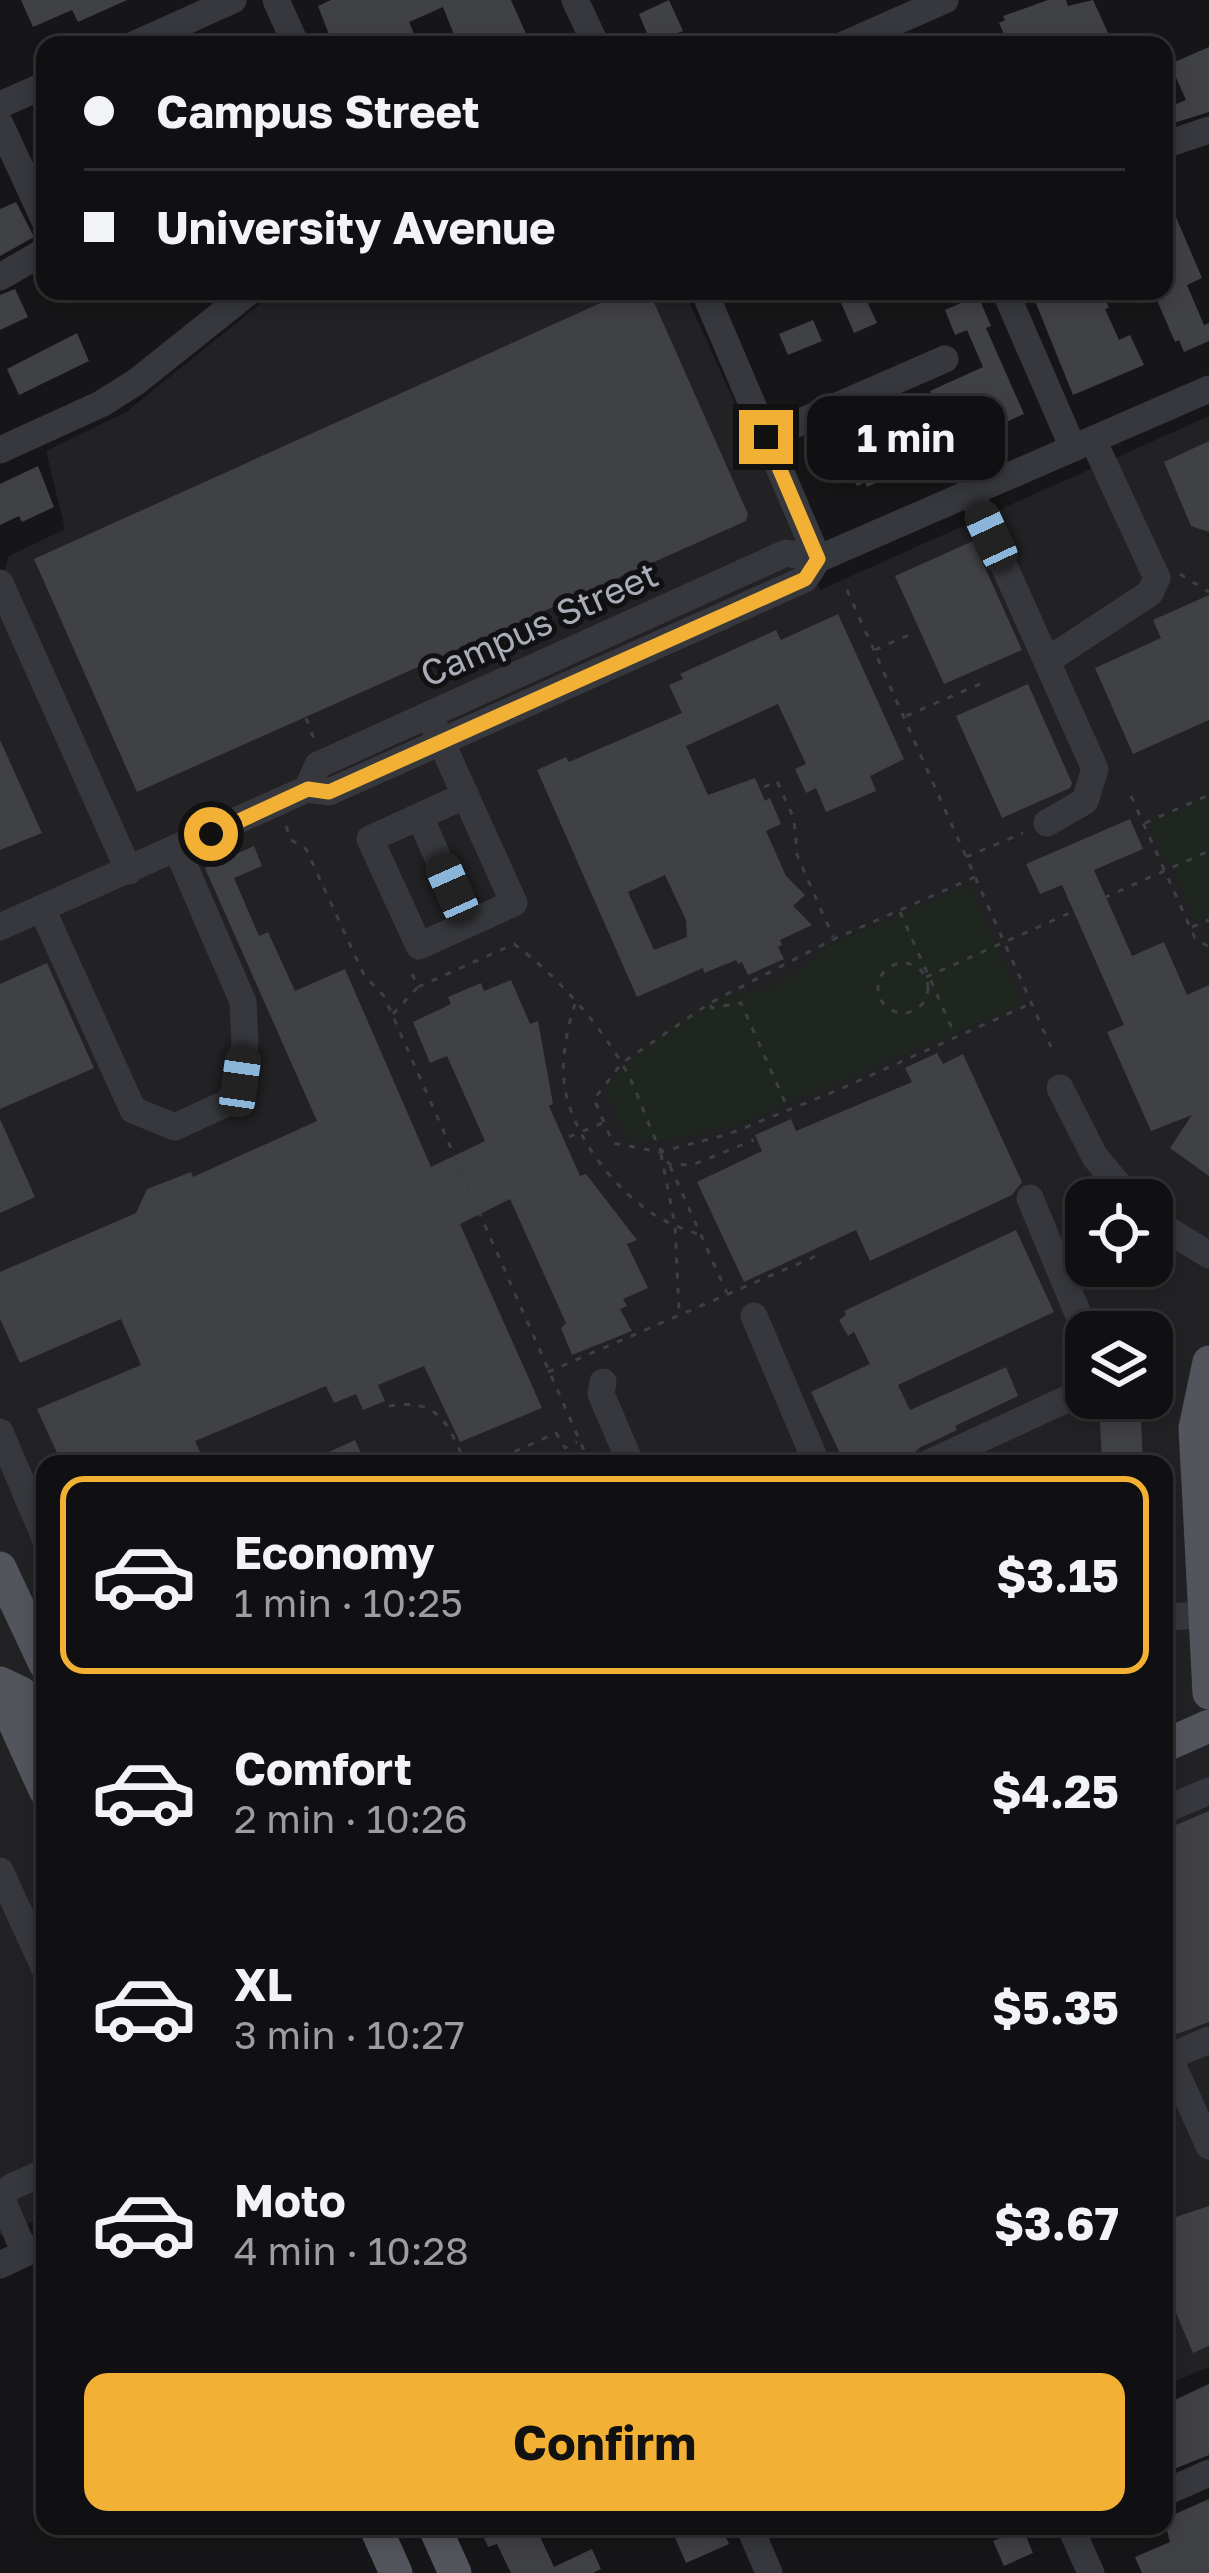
<!DOCTYPE html>
<meta charset="utf-8">
<style>
:root{--surface:#101012;--page:#1e1e20;--text:#f1f3f6;--muted:#9c9d9f;--line:#303032;--accent:#f2b134}
body{margin:0;font-family:"Golos Text",sans-serif;background:var(--page);color:var(--text);height:100vh;display:flex;flex-direction:column;font-size:45px;white-space:nowrap}
*{box-sizing:border-box;margin:0}
p{font-size:39px;color:var(--muted)}
.icon{flex:none;width:66px;height:66px;fill:none;stroke:currentColor;stroke-width:2;stroke-linecap:round;stroke-linejoin:round}
.map{position:relative;flex:1;overflow:hidden}
.side{position:absolute;left:36px;top:1455px;width:1137px;height:1080px;display:flex;flex-direction:column;background:var(--surface);border-radius:24px;box-shadow:0 6px 18px #0003,0 0 0 3px var(--line)}
.side>*{flex:none}
.hud{position:absolute;left:36px;top:36px;width:1137px;height:264px;border-radius:24px;box-shadow:0 6px 18px #0003,0 0 0 3px var(--line);display:grid;align-content:center;height:264px;padding:0 48px;background:var(--surface)}
.tools{position:absolute;left:1065px;top:1179px;display:grid;gap:24px}
.tools a{display:grid;place-items:center;width:108px;height:108px;border-radius:24px;background:var(--surface);box-shadow:0 6px 18px #0003,0 0 0 3px var(--line);font-size:60px}
.end{position:absolute;width:54px;height:54px;margin:-27px;border:15px solid #f2b134;background:#111;box-shadow:0 0 0 6px #111}
.from{border-radius:50%}
.bubble{position:absolute;height:84px;border-radius:24px;background:var(--surface);box-shadow:0 6px 18px #0003,0 0 0 3px var(--line);font-size:39px;font-weight:700;line-height:84px;text-align:center}
.car{position:absolute;width:36px;height:72px;margin:-36px -18px;border-radius:15px;box-shadow:0 0 9px 3px #0007;background:linear-gradient(#222 24%,#8ab4d8 0 40%,#222 0 76%,#8ab4d8 0 86%,#222 0)}
.hud b{display:flex;align-items:center;gap:42px;height:114px;font-size:45px}
.hud b+b{border-top:3px solid var(--line)}
.hud i{width:30px;height:30px;background:var(--text)}
ul{padding:21px 0 0;list-style:none}
li{display:flex;align-items:center;gap:36px;height:198px;margin:0 24px 18px;padding:0 24px;border:6px solid transparent;border-radius:24px}
li div{flex:1}
li b{display:block;font-size:45px}
li em{font-style:normal;font-weight:700}
li.on{border-color:var(--accent)}
li>.icon{width:108px;height:108px;stroke-width:1.5}
.button{display:flex;gap:24px;margin-top:auto;padding:24px 48px}
.button a{flex:1;height:138px;border-radius:24px;background:var(--accent);color:#111;font-size:48px;font-weight:700;line-height:138px;text-align:center}
.map>svg:first-child{display:block}
</style>
<div class="map">
<svg width="1209" height="2573" viewBox="0 0 1209 2573">
<rect width="100%" height="100%" fill="#161618"/>
<path fill="#222225" fill-rule="evenodd" d="M276 291H684L820 590 1209 416V2367L1164 2386V1464H45V2216L0 2236V585L9 556 65 529 46 451 126 412ZM1086 1200H1152V1266H1086ZM1086 1332H1152V1398H1086Z"/>
<g fill="#1e261f">
<polygon points="1209,796 1209,917 1196,922 1171,862 1166,863 1148,823"/>
<polygon points="968,884 1022,1004 742,1123 663,1141 629,1141 605,1089 627,1064 665,1033 722,999 778,986 829,946"/>
</g>
<g fill="#404145" fill-rule="evenodd">
<polygon points="21,0 127,0 78,22 72,10 33,27"/>
<polygon points="331,0 511,0 531,45 458,45 443,7 409,22 417,41 407,45 333,45 318,6"/>
<polygon points="669,0 683,31 651,43 639,14"/>
<polygon points="1048,0 1066,0 1068,6 1093,0 1109,35 1096,41 1098,45 1009,45 999,23 1005,20 1003,16"/>
<polygon points="1209,47 1209,112 1164,126 1164,109 1186,100 1170,64"/>
<polygon points="1164,189 1202,278 1187,285 1204,325 1209,323 1209,341 1184,352 1179,340 1175,342 1153,291 1164,291 1164,267 1176,262 1164,233"/>
<polygon points="16,202 34,237 0,256 0,209"/>
<polygon points="15,289 28,317 0,330 0,295"/>
<polygon points="627,291 649,291 748,514 746,521 137,792 34,559"/>
<polygon points="836,291 862,291 877,323 854,333"/>
<polygon points="955,291 976,291 991,326 986,328 1024,414 954,445 930,391 983,367 967,330 955,335 945,310 961,303"/>
<polygon points="1031,291 1102,291 1109,308 1105,309 1119,340 1130,335 1144,365 1073,395"/>
<polygon points="813,320 822,341 788,355 779,334"/>
<polygon points="77,333 89,361 19,395 7,369"/>
<polygon points="883,422 892,441 877,448 890,476 867,487 865,482 857,486 846,461 855,457 847,439"/>
<polygon points="1209,441 1209,532 1191,526 1164,462"/>
<polygon points="38,466 54,507 22,522 19,516 0,525 0,484"/>
<polygon points="973,541 1022,650 944,684 895,576"/>
<polygon points="1209,595 1209,720 1133,754 1095,668 1161,638 1153,620"/>
<path d="M838 614 904 759 870 776 876 791 826 812 816 788 806 793 795 769 806 764 778 704 686 746 708 795 755 778 765 801 770 798 781 824 766 831 786 876 805 895 793 906 812 925 780 940 782 945 778 947 784 959 748 975 742 962 738 964 736 960 704 973 703 968 637 997 537 770 566 757 569 762 682 713 669 685 683 679 680 674 776 630 781 640ZM665 875 686 920 687 937 654 950 628 892Z"/>
<polygon points="1028,684 1072,783 1070,788 1002,818 956,716"/>
<polygon points="0,740 42,833 0,850"/>
<polygon points="1130,819 1143,849 1094,870 1132,956 1164,942 1187,995 1209,985 1209,1176 1170,1148 1192,1115 1151,1131 1107,1032 1124,1025 1062,885 1040,894 1026,864"/>
<polygon points="254,846 262,866 234,878 259,936 268,932 295,991 345,969 431,1167 485,1141 447,1056 430,1063 413,1022 451,1004 448,997 481,983 484,991 511,980 530,1024 538,1021 553,1104 549,1106 580,1176 586,1174 637,1240 627,1244 648,1288 623,1299 627,1306 620,1309 632,1331 572,1355 561,1328 566,1323 510,1199 460,1224 542,1408 460,1442 424,1366 378,1385 385,1401 363,1410 356,1394 334,1403 326,1386 195,1441 204,1460 195,1464 62,1464 37,1409 141,1365 121,1319 20,1363 0,1319 0,1272 136,1213 147,1189 191,1172 193,1177 317,1121 205,868"/>
<polygon points="47,963 94,1068 0,1109 0,984"/>
<polygon points="937,1053 943,1064 963,1054 1022,1182 1012,1195 870,1261 856,1230 744,1282 697,1182 762,1151 755,1135 791,1119 796,1131 912,1082 905,1068"/>
<polygon points="0,1119 35,1197 0,1213"/>
<polygon points="1016,1230 1054,1312 898,1385 910,1410 1006,1367 1018,1396 955,1426 957,1430 919,1448 911,1456 909,1452 885,1463 882,1456 867,1464 845,1464 811,1392 870,1364 854,1332 848,1336 839,1320 846,1315 844,1311"/>
<polygon points="1141,1420 1143,1464 1102,1464 1100,1422"/>
<polygon points="355,1440 366,1464 303,1464"/>
<polygon points="1209,1811 1209,2022 1177,2034 1164,2022 1164,1830"/>
<polygon points="1209,2206 1209,2346 1193,2353 1168,2294 1164,2296 1164,2221"/>
<polygon points="1209,2384 1209,2455 1164,2473 1164,2405"/>
<polygon points="1209,2499 1209,2573 1142,2573 1135,2557 1170,2542 1164,2519"/>
<polygon points="479,2526 535,2526 554,2567 592,2549 601,2569 593,2573 511,2573 497,2544 488,2547"/>
<polygon points="670,2526 721,2526 729,2544 686,2563"/>
<polygon points="1023,2529 1033,2553 1004,2566 993,2541"/>
</g>
<g fill="none" stroke-linecap="round" stroke-linejoin="round">
<g stroke="#3d3f44" stroke-width="3" stroke-dasharray="6 9" stroke-linecap="butt">
<polyline points="1180,574 1209,592"/>
<polyline points="847,590 1051,1047"/>
<polyline points="875,650 911,634"/>
<polyline points="906,716 987,681"/>
<polyline points="306,718 314,739"/>
<polyline points="764,787 777,781 794,819 797,855 833,937"/>
<polyline points="1131,796 1195,938 1209,947"/>
<polyline points="1145,823 1209,795"/>
<polyline points="286,826 291,840 306,849 364,975 384,996 590,1464"/>
<polyline points="966,857 1023,833"/>
<polyline points="975,877 834,939 710,1003 622,1063 594,1099 613,1143 660,1152 729,1134 838,1090 1032,1003"/>
<polyline points="900,912 955,1035"/>
<polyline points="1192,927 1209,920"/>
<circle cx="903" cy="988" r="25"/>
<polyline points="926,977 1209,851"/>
<path d="M418 987 514 944C556 975 594 1018 621 1062 641 1094 648 1133 669 1164L692 1165 754 1140"/>
<path d="M575 1004C567 1029 560 1062 565 1089 574 1138 616 1192 658 1217 671 1225 687 1230 702 1236"/>
<polyline points="710,1005 712,1008 741,1003 789,1111"/>
<polyline points="393,1014 418,987 410,969"/>
<polyline points="569,1137 602,1123"/>
<polyline points="661,1154 675,1225 679,1311"/>
<polyline points="670,1166 727,1293"/>
<polyline points="548,1372 816,1256"/>
<path d="M389 1406C440 1398 447 1423 466 1464"/>
<polyline points="487,1464 556,1433 565,1448 577,1442"/>
</g>
<g stroke="#37383d" stroke-width="27">
<polyline points="276,0 296,45"/>
<polyline points="575,0 596,45"/>
<polyline points="133,45 233,0"/>
<polyline points="843,45 945,0"/>
<polyline points="0,105 45,85"/>
<polyline points="0,124 45,221"/>
<polyline points="1164,145 1209,130"/>
<polyline points="0,277 45,251"/>
<polyline points="704,291 818,559"/>
<polyline points="1005,291 1073,448"/>
<polyline points="766,437 945,359"/>
<polyline points="0,450 101,404 136,382 250,291"/>
<polyline points="971,492 1095,769 1085,801 1047,823"/>
<polyline points="0,583 129,871"/>
<polyline points="1048,660 1150,593 1157,578 1093,440"/>
<polyline points="435,728 514,903 419,946 370,839 466,795"/>
<polyline points="307,789 318,765 786,553 818,559 1209,389"/>
<polyline points="420,817 467,924"/>
<polyline points="42,909 133,1110 175,1127 229,1102 240,1081 245,1043 243,1002 177,849"/>
<polyline points="0,927 307,789 329,792 805,579 818,559"/>
<polyline points="1060,1088 1095,1157 1131,1200"/>
<polyline points="1030,1198 1086,1333"/>
<polyline points="1152,1220 1209,1255"/>
<polyline points="754,1316 817,1464"/>
<polyline points="603,1382 601,1394 631,1464"/>
<polyline points="0,1432 45,1538"/>
<polyline points="927,1464 1086,1390"/>
<polyline points="1164,1617 1205,1615"/>
<polyline points="1164,1810 1209,1791"/>
<polyline points="0,1871 45,1969"/>
<polyline points="1164,2046 1169,2057 1209,2040"/>
<polyline points="1164,2059 1169,2057 1209,2146"/>
<polyline points="11,2187 45,2172"/>
<polyline points="0,2195 25,2253"/>
<polyline points="0,2265 45,2244"/>
<polyline points="1164,2493 1209,2473"/>
<polyline points="749,2526 769,2573"/>
<polyline points="1070,2526 1091,2573"/>
</g>
<g stroke="#53555c" stroke-width="33">
<polyline points="1209,1362 1195,1428 1209,1693"/>
<polyline points="0,1568 45,1664"/>
<polyline points="0,1683 21,1693 45,1732"/>
<polyline points="0,1691 45,1790"/>
<polyline points="1164,1746 1209,1726"/>
<polyline points="375,2526 396,2573"/>
<polyline points="434,2526 455,2573"/>
</g>
</g>
<g fill="none" stroke-linecap="round" stroke-linejoin="round">
<polyline stroke="#f2b134" stroke-width="15" points="211,834 308,789 329,792 805,579 818,559 766,437"/>
</g>
<g text-anchor="middle" stroke-width="10" stroke-linejoin="round" paint-order="stroke">
<g font-size="36" fill="#a8adb8" stroke="#111113">
<text transform="translate(539 624) rotate(-24)" y="13">Campus Street</text>
</g>
</g>
</svg>
<div class="tools">
<a><svg class="icon" aria-label="locate" viewBox="0 0 24 24"><circle cx="12" cy="12" r="6"/><path d="M12 2v4M12 18v4M2 12h4M18 12h4"/></svg></a>
<a><svg class="icon" aria-label="layers" viewBox="0 0 24 24"><path d="M12 4l9 5-9 5-9-5zM3 14l9 5 9-5"/></svg></a>
</div>
<i class="end from" style="left:211px;top:834px"></i>
<i class="end" style="left:766px;top:437px"></i>
<div class="bubble" style="left:807px;top:396px;width:198px">1 min</div>
<i class="car" style="left:991px;top:536px;rotate:335deg"></i>
<i class="car" style="left:452px;top:888px;rotate:336deg"></i>
<i class="car" style="left:240px;top:1081px;rotate:8deg"></i>
<div class="hud">
<b><i class="from"></i>Campus Street</b>
<b><i></i>University Avenue</b>
</div>
<section class="side">
<ul>
<li class="on"><svg class="icon" aria-label="car" viewBox="0 0 24 24"><path d="M5 17H2v-5l4-1 3-4h7l3 4 3 1v5h-3M9 17h6M6 11h13"/><circle cx="7" cy="17" r="2"/><circle cx="17" cy="17" r="2"/></svg><div><b>Economy</b><p>1 min · 10:25</p></div><em>$3.15</em></li>
<li><svg class="icon" aria-label="car" viewBox="0 0 24 24"><path d="M5 17H2v-5l4-1 3-4h7l3 4 3 1v5h-3M9 17h6M6 11h13"/><circle cx="7" cy="17" r="2"/><circle cx="17" cy="17" r="2"/></svg><div><b>Comfort</b><p>2 min · 10:26</p></div><em>$4.25</em></li>
<li><svg class="icon" aria-label="car" viewBox="0 0 24 24"><path d="M5 17H2v-5l4-1 3-4h7l3 4 3 1v5h-3M9 17h6M6 11h13"/><circle cx="7" cy="17" r="2"/><circle cx="17" cy="17" r="2"/></svg><div><b>XL</b><p>3 min · 10:27</p></div><em>$5.35</em></li>
<li><svg class="icon" aria-label="car" viewBox="0 0 24 24"><path d="M5 17H2v-5l4-1 3-4h7l3 4 3 1v5h-3M9 17h6M6 11h13"/><circle cx="7" cy="17" r="2"/><circle cx="17" cy="17" r="2"/></svg><div><b>Moto</b><p>4 min · 10:28</p></div><em>$3.67</em></li>
</ul>
<div class="button"><a>Confirm</a></div>
</section>
</div>
